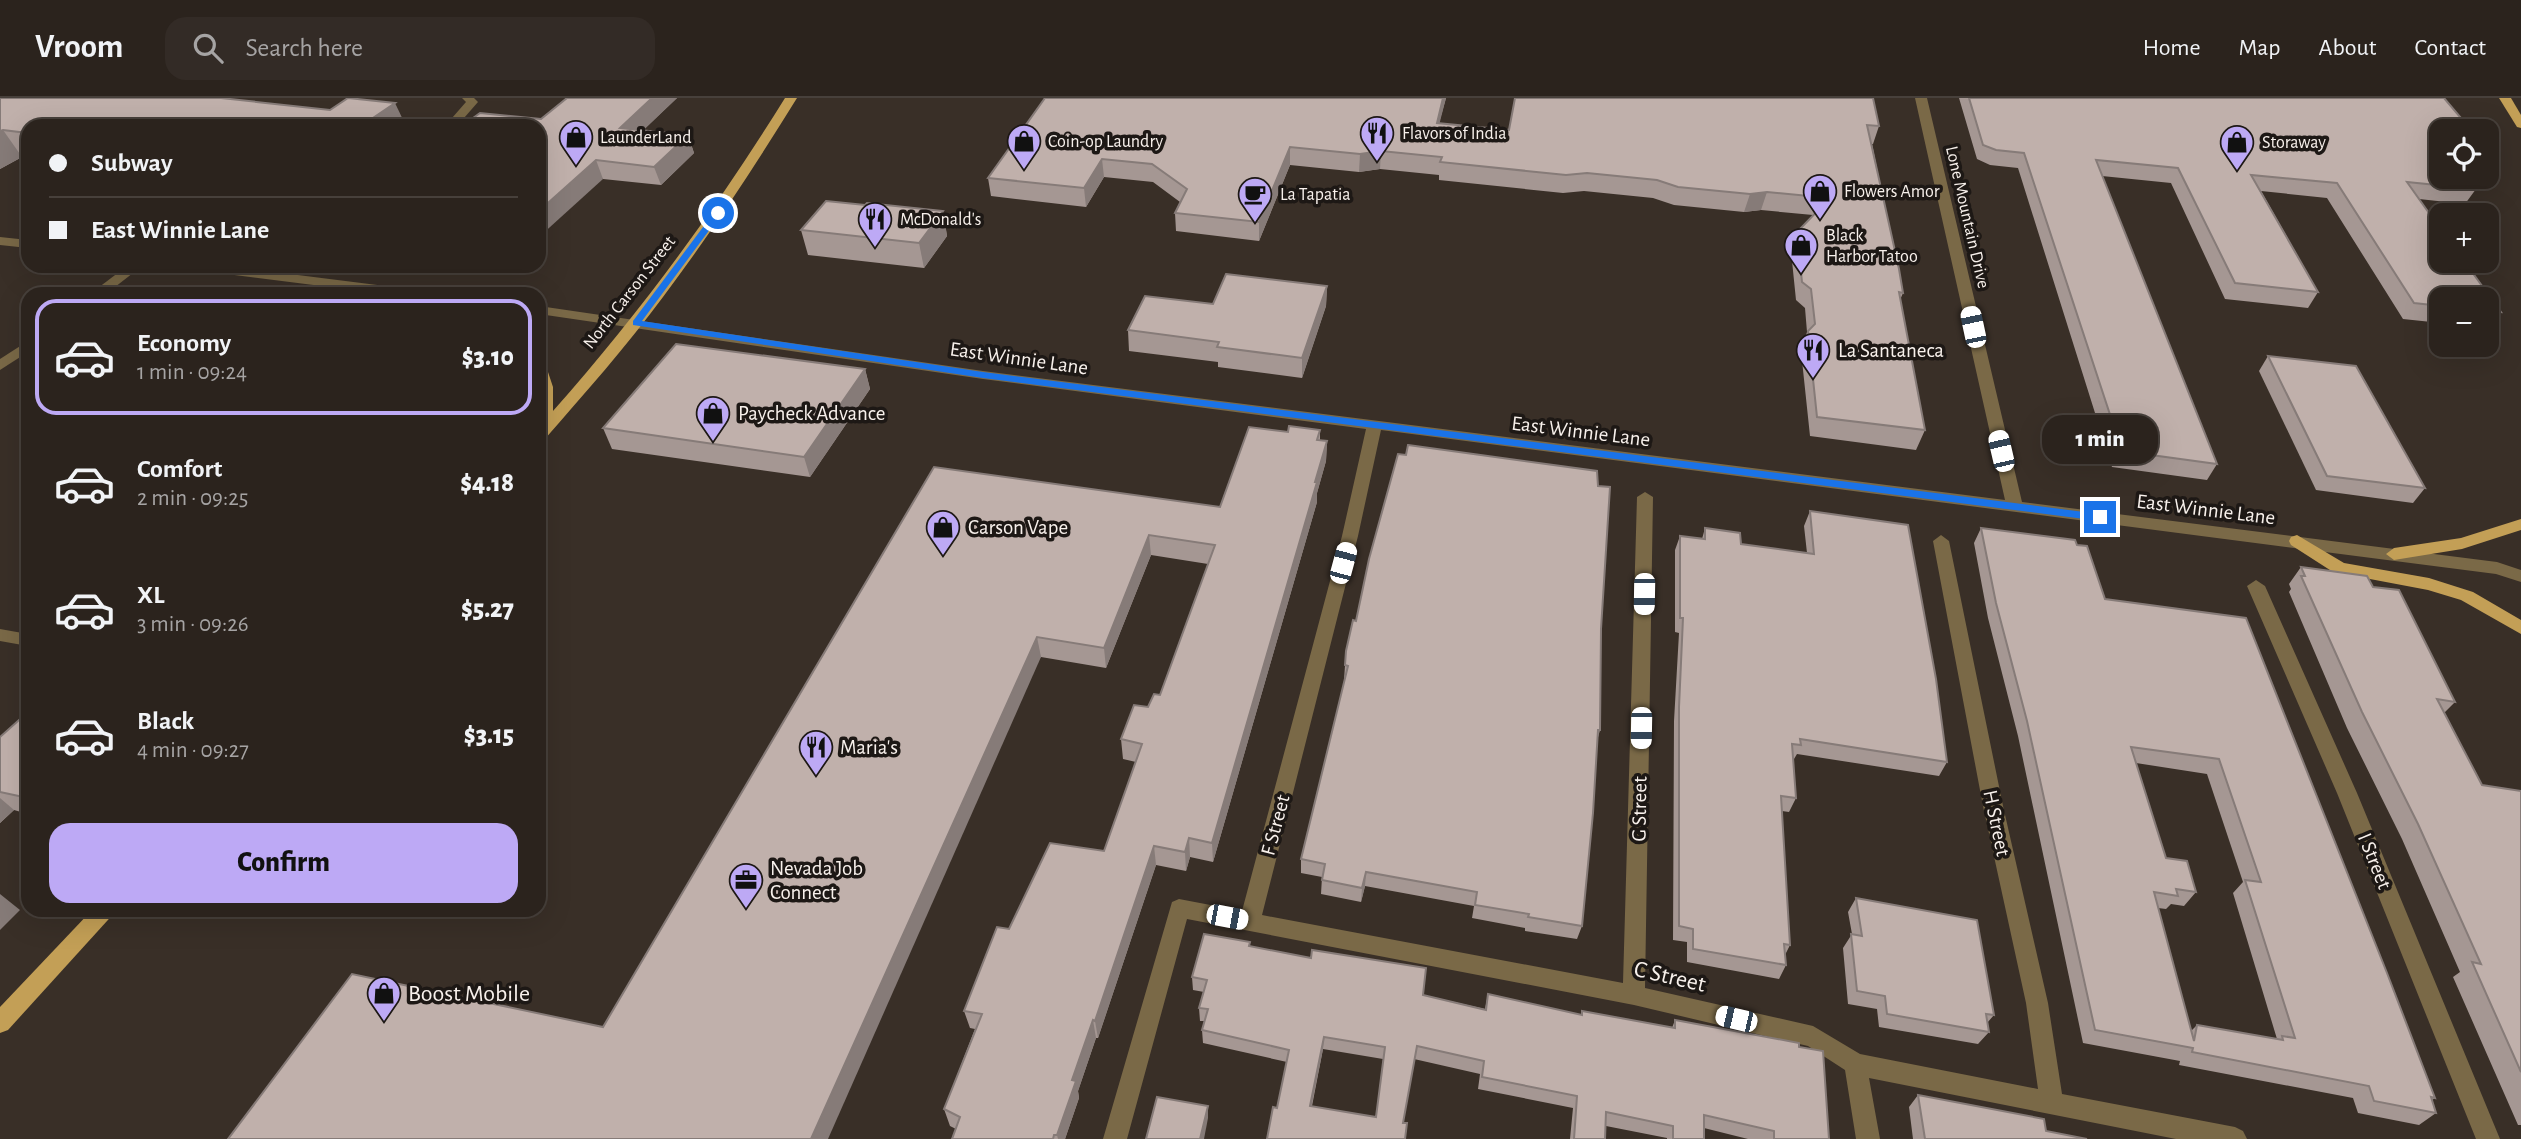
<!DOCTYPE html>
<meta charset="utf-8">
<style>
:root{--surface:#2b231d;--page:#332b26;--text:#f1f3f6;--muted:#a6a4a4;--line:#47403b;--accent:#bda9f5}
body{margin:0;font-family:"Alegreya Sans",sans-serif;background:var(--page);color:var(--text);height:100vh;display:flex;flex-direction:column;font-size:26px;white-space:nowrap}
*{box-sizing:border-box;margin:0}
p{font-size:23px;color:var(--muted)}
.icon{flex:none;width:38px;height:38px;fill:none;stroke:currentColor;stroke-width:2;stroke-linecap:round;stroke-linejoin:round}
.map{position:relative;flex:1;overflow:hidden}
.details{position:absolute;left:21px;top:189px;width:525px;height:630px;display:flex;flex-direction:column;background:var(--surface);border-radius:21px;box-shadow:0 7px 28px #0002,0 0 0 2px var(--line)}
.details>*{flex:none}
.banner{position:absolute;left:21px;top:21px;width:525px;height:154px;border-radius:21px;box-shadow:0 7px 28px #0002,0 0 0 2px var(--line);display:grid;align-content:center;height:154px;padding:0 28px;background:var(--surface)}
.fabs{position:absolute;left:2429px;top:21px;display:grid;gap:14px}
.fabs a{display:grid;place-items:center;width:70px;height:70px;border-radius:14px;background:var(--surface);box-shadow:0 7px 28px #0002,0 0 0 2px var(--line);font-size:35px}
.end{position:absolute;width:32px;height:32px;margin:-16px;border:9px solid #1a73e8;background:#fff;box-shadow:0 0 0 4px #fff}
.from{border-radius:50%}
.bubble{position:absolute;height:49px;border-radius:21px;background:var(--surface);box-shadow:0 7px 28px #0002,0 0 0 2px var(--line);font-size:23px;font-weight:800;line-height:49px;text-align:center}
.car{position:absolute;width:21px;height:42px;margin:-21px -10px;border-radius:9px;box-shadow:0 0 5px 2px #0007;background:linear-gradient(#fff 24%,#345 0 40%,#fff 0 76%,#345 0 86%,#fff 0)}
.banner b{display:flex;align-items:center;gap:24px;height:66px;font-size:26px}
.banner b+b{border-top:2px solid var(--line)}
.banner i{width:18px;height:18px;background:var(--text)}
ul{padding:12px 0 0;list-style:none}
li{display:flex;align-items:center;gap:21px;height:116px;margin:0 14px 10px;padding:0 14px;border:4px solid transparent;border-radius:21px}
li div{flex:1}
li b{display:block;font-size:26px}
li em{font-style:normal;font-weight:800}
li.on{border-color:var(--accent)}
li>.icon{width:63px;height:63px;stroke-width:1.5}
.cta{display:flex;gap:14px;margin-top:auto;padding:14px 28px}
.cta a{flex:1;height:80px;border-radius:21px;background:var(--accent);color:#111;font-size:28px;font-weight:800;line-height:80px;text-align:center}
header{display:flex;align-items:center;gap:42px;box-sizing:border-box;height:98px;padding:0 35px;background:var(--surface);border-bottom:2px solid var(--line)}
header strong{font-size:33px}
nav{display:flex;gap:38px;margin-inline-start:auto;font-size:24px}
.search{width:490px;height:63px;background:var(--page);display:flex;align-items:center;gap:18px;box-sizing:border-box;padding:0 24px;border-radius:21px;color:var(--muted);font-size:26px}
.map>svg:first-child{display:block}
</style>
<header>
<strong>Vroom</strong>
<div class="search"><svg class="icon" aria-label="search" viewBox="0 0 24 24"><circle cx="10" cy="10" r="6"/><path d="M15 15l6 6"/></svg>Search here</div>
<nav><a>Home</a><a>Map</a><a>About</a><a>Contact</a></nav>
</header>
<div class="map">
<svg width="2521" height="1041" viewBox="0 0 2521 1041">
<rect width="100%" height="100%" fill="#392f27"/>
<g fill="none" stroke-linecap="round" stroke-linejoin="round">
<g fill="#7a6947" fill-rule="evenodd">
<polygon points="462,0 474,0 478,4 457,28 445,28 466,4"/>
<polygon points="1915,0 1927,0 2022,404 2497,464 2521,472 2521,484 2496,476 1381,332 1358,438 1262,817 1623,885 1637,399 1645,394 1653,399 1645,890 1813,928 1860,956 2038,991 2026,905 1983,708 1933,443 1941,437 1949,443 2003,708 2048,905 2062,996 2235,1029 2243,1033 2247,1041 2176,1041 1869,980 1880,1041 1856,1041 1845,972 1808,948 1634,907 1187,821 1127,1041 1103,1041 1172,804 1179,801 1242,813 1342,438 1366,331 983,281 539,216 539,208 983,273 2005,402"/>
<polygon points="0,139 28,142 28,150 0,147"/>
<polygon points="127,168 142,168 106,196 90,196"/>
<polygon points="188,168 226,168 417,192 424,196 385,196 195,172"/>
<polygon points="28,243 28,254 0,272 0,261"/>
<polygon points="2256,482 2265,488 2357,695 2500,1041 2476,1041 2337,695 2247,488"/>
<polygon points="0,531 28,536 28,548 0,543"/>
</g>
<g fill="#c39f56" fill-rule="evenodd">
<path d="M785 0H797C755 68 711 135 663 199 626 249 585 295 544 342L539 344V264L546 268 553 289V313C640 215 716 111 785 0Z"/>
<polygon points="2499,0 2511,0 2521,17 2521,30 2517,29"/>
<polygon points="2521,421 2521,432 2462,451 2394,462 2386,456 2394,450 2461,440"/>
<polygon points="2297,437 2344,465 2429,480 2473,494 2521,522 2521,536 2461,502 2428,492 2333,474 2291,447 2289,443 2291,439"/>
<polygon points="92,812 117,812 8,932 0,935 0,909"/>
</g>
</g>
<g fill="#a59793" fill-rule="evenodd">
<polygon points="0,0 406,28 28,28 28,60 22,59 0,71"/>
<polygon points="567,0 677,0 643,32 688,37 694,55 661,87 603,81 539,28 541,21"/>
<polygon points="1045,0 1446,0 1439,25 1509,32 1515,0 1879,28 1873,46 1872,46 1903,195 1900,202 1925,332 1916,352 1810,338 1801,253 1807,234 1805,210 1796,202 1791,153 1797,134 1813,117 1761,112 1744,114 1674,107 1653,100 1584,93 1563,95 1439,82 1439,77 1380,71 1359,74 1290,67 1259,143 1176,133 1175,115 1180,104 1153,84 1104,79 1086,109 991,98 988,80"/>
<polygon points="1959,0 2444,0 2441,33 2441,79 2476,91 2465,106 2419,101 2501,214 2489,230 2487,230 2487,201 2441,201 2441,225 2403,221 2327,100 2261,93 2318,194 2308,210 2225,201 2171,85 2102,78 2217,366 2207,382 2112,369 2018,70 1990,67 1977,61"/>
<polygon points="865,107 943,113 947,138 924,170 808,157 801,132"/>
<polygon points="444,168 508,168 500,175"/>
<polygon points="1327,188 1326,208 1302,280 1218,269 1218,264 1129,253 1128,232 1213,206"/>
<polygon points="2268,258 2425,390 2413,405 2316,392 2259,273"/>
<polygon points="865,271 870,291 810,379 612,351 603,330"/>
<polygon points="1320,332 1320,342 1327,343 1326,363 1317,395 1317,404 1213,764 1190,759 1186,773 1156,767 1098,940 1096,940 1078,993 1079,1000 1065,1041 952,1041 956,1031 950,1028 944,1011 975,931 970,930 964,913 1009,831 1104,753 1136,664 1123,661 1121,641 1160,597 1208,466 1151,457 1106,570 1041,559 603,929 934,369 1220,409 1288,334"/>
<polygon points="1810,413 1947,664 1939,678 1797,656 1794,661 1793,661 1796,700 1789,714 1782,713 1790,847 1785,857 1786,867 1779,881 1687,864 1687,844 1673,842 1674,623 1679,535 1675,534 1675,452 1680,438 1702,441 1705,430 1741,446 1807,455 1804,428"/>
<path d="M1981 430 2105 501 2246 520 2435 1000 2432 1002 2436 1015 2419 1027 2358 1015 2353 1000 2179 967 2180 963 2083 945 2018 638 1988 520 1974 445ZM2136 665 2207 676 2243 784 2233 795 2277 941 2197 927 2191 933 2158 810 2166 811 2171 806 2184 808 2196 794 2166 760Z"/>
<polygon points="2301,469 2373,489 2455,604 2444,615 2482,687 2521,693 2521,1027 2518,1027 2453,879 2460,874 2402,741 2347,630 2289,494 2291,491 2289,486"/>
<polygon points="1601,531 1600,632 1597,643 1582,828 1577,841 1525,833 1525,830 1472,820 1474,808 1365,788 1361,804 1321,796 1322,779 1301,775 1301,761 1345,582 1344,582 1346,553"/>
<polygon points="28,614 28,716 14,712 0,725 0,639"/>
<polygon points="1856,800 1994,917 1987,925 1989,934 1978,946 1879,929 1877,911 1848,906 1843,850 1852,836 1848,814"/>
<path d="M1250 844V849L1423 897 1485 911 1488 896 1581 917 1582 913 1672 930 1675 922 1799 949 1829 1041H1748L1704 1030V1041H1667V1040L1606 1028 1605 1041H1570L1573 1010 1478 991 1480 976 1414 961 1403 1025 1277 1010 1287 964 1203 945 1202 932 1204 923H1200L1199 910 1204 894 1193 892 1192 879ZM1323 951 1383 961 1376 1019 1312 1008Z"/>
<polygon points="1918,997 2046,1033 2087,1041 1913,1041 1909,1009"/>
</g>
<g fill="#867b78">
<polygon points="652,0 677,0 627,48 620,30"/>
<polygon points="1443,0 1446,0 1435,43 1437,25"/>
<polygon points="395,5 406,28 361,28"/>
<polygon points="3,32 22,59 0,71 0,33"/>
<polygon points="688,37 694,55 661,87 654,69"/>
<polygon points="1290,49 1290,67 1259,143 1259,124"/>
<polygon points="1381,53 1380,71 1359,74 1360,56"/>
<polygon points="1102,61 1104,79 1086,109 1084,90"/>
<polygon points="596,62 603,81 539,139 539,113"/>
<polygon points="1767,94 1761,112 1744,114 1750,96"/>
<polygon points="943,113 947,138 924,170 919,145"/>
<polygon points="497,168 508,168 500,175"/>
<polygon points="1327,188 1326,208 1302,280 1302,260"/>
<polygon points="865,271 870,291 810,379 804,359"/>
<polygon points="1327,343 1326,363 1317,395 1317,404 1213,764 1212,745"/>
<polygon points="1149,437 1151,457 1106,570 1104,550"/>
<polygon points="1037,539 1041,559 828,1041 811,1041"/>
<polygon points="0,700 14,712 0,725"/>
<polygon points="1189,740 1190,759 1186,773 1185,754"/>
<polygon points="1154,748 1156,767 1098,940 1095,923"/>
<polygon points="1366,774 1365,788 1361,804 1362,790"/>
<polygon points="0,796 20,812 0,832"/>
<polygon points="1093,922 1096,940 1078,993 1079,1000 1065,1041 1058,1041 1057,1037 1072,982"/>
<polygon points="1324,939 1323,951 1309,1020 1310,1008"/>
<polygon points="1208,1008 1208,1020 1204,1041 1200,1041"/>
</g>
<g fill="#c0b0ab" stroke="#867b78" stroke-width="2" fill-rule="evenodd">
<polygon points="0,0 221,0 330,12 348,0 395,5 361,28 28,28 28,35 3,32 0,33"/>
<polygon points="567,0 652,0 620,30 688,37 654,69 596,62 539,113 539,28 462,28 480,15 541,21"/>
<polygon points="1045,0 1443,0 1437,25 1509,32 1515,0 1873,0 1879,28 1867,27 1899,171 1903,195 1899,194 1925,332 1817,319 1808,233 1815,226 1811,191 1802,184 1797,134 1830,100 1767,94 1750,96 1678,89 1657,82 1587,75 1566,77 1440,64 1442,59 1381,53 1360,56 1290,49 1259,124 1175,115 1187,91 1152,66 1102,61 1084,90 988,80"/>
<polygon points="1969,0 2444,0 2472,33 2441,33 2441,38 2434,38 2441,47 2441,79 2466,79 2476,91 2407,84 2441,132 2441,163 2464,163 2501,214 2487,213 2487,201 2441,201 2441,208 2414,205 2337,85 2251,77 2318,194 2235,185 2178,70 2096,62 2217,366 2122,353 2024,55 1996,52 1983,47"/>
<polygon points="826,103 865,107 867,105 943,113 919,145 801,132"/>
<polygon points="1226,176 1327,188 1302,260 1217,249 1219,244 1128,232 1145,198 1213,206"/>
<polygon points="676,246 865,271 804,359 603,330"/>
<polygon points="2268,258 2356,268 2425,390 2327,378"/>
<polygon points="1289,328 1320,332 1317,342 1327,343 1315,384 1317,384 1212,745 1189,740 1185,754 1154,748 1095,923 1093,922 1072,982 1076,983 1057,1037 1054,1037 1053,1041 952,1041 960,1019 944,1011 982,916 964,913 997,829 1009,831 1050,745 1104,753 1142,646 1121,641 1134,607 1148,609 1154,596 1160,597 1215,447 1149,437 1104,550 1037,539 811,1041 228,1041 352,876 603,929 934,369 1220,409 1249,329 1288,334"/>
<polygon points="1408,347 1597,373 1598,388 1610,389 1601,531 1600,632 1598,632 1593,715 1582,828 1528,819 1529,816 1475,807 1477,794 1366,774 1362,790 1322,782 1325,766 1301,761 1348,568 1345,567 1346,553 1353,522 1356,523 1369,461 1398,356 1406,357"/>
<polygon points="1810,413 1908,427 1936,581 1947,664 1800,641 1801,647 1792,646 1796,700 1781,698 1790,847 1784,846 1786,867 1693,851 1693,831 1679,828 1679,609 1683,520 1680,520 1680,438 1705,441 1705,430 1740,435 1741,446 1814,456"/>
<path d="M1981 430 2075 442 2077 447 2087 448 2105 501 2246 520 2387 875 2435 1000 2431 999 2436 1015 2374 1003 2369 988 2192 954 2193 950 2095 932 2027 623 1996 505ZM2131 649 2219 661 2261 784 2245 782 2295 940 2282 938 2283 942 2197 927 2194 943 2154 794 2178 798 2176 791 2196 794 2187 763 2166 760Z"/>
<polygon points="2301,469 2367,478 2373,489 2399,492 2455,604 2437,601 2482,687 2521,693 2521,974 2472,864 2481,866 2418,726 2362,614 2301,478 2305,478"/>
<polygon points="28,614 28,700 0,694 0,639"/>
<polygon points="1856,800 1977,822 1994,917 1986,916 1989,934 1887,916 1885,898 1857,893 1851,836 1862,838"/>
<path d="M1204 836 1250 844 1249 848 1311 860 1312 852 1426 870 1423 897 1486 912 1488 896 1582 917V913L1675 930V922L1799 945V949L1823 953 1829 1041H1774V1033L1704 1017V1041H1673V1028L1606 1014 1605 1041H1574L1577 998 1482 979 1484 963 1417 948 1403 1025H1407L1405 1041H1267L1273 1009 1277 1010 1289 952 1202 932 1208 911 1199 910 1207 882 1192 879ZM1324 939 1385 949 1376 1019 1310 1008Z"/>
<polygon points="1918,997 2044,1021 2046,1033 2087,1041 1925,1041"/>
<polygon points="1157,999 1208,1008 1200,1041 1146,1041"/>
</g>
<polygon fill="#1a73e8" points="715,113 722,115 642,223 983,274 2100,416 2105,419 2100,423 983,280 633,227 633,223"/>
<defs>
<symbol id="restaurant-pin" viewBox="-11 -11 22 30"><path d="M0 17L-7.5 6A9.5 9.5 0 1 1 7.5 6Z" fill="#bda9f5" stroke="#1d1815"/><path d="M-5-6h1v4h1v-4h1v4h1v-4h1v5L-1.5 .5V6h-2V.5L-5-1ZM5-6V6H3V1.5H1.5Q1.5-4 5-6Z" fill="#111"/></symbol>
<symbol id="shop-pin" viewBox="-11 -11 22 30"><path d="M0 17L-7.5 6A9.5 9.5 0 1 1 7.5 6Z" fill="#bda9f5" stroke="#1d1815"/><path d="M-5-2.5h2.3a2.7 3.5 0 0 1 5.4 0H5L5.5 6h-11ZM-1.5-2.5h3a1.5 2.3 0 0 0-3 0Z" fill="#111"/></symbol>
<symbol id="cafe-pin" viewBox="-11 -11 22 30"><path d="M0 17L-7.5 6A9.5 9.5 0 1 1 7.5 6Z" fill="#bda9f5" stroke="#1d1815"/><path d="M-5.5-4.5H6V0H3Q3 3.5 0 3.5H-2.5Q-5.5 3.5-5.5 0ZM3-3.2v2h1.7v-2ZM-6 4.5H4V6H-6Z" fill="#111"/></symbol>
<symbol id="office-pin" viewBox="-11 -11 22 30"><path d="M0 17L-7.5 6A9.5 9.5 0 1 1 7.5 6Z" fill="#bda9f5" stroke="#1d1815"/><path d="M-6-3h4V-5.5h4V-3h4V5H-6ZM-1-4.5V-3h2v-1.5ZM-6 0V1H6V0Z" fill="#111"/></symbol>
</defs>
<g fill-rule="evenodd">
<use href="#restaurant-pin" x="1358" y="16" width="38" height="52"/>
<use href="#shop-pin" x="557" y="20" width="38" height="52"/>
<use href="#shop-pin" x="1005" y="24" width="38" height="52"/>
<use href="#shop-pin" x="2218" y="25" width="38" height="52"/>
<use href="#shop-pin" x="1801" y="74" width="38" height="52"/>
<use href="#cafe-pin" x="1236" y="77" width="38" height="52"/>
<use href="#restaurant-pin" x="856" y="102" width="38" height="52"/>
<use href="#shop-pin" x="1782" y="128" width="38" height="52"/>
<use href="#restaurant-pin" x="1794" y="233" width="38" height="52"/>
<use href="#shop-pin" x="694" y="296" width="38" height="52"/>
<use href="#shop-pin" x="924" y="410" width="38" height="52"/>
<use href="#restaurant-pin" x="797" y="630" width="38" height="52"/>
<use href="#office-pin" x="727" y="763" width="38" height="52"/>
<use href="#shop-pin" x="365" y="876" width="38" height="52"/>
</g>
<g text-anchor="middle" stroke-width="7" stroke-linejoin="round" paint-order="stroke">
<g font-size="18" fill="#f8f1ec" stroke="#1d1815" text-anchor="start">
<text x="1402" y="41">Flavors of India</text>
<text x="600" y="45">LaunderLand</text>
<text x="1048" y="49">Coin-op Laundry</text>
<text x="2262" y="50">Storaway</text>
<text x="1844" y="99">Flowers Amor</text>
<text x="1280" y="102">La Tapatia</text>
<text x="900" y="127">McDonald's</text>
<text x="1826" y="143">Black<tspan x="1826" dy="21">Harbor Tatoo</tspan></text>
</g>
<g font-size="18" fill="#f8f1ec" stroke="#1d1815">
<text transform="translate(1968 119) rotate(77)" y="6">Lone Mountain Drive</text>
<text transform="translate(629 194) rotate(-52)" y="6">North Carson Street</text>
</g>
<g font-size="21" fill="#f8f1ec" stroke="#1d1815" text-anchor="start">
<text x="1838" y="259">La Santaneca</text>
<text x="738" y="322">Paycheck Advance</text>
<text x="968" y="436">Carson Vape</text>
<text x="840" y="656">Maria's</text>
<text x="770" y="777">Nevada Job<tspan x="770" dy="24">Connect</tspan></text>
</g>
<g font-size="21" fill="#f8f1ec" stroke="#1d1815">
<text transform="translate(1019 260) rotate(8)" y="7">East Winnie Lane</text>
<text transform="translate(1581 333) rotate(7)" y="7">East Winnie Lane</text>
<text transform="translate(2206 411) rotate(7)" y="7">East Winnie Lane</text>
<text transform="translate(1639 711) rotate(-89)" y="7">G Street</text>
<text transform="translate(1997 725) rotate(78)" y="7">H Street</text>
<text transform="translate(1275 727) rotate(-75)" y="7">F Street</text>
<text transform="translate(2375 763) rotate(68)" y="7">I Street</text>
</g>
<g font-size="24" fill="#f8f1ec" stroke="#1d1815">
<text transform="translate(1670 878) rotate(13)" y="8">C Street</text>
</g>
<g font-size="24" fill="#f8f1ec" stroke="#1d1815" text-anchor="start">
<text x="408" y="903">Boost Mobile</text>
</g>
</g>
</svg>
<div class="fabs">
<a><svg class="icon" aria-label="locate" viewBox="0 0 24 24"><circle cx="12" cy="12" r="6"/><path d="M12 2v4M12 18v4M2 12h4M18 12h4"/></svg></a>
<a>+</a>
<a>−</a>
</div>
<i class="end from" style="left:718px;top:115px"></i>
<i class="end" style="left:2100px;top:419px"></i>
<div class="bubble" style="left:2042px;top:317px;width:116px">1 min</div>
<i class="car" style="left:1973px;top:229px;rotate:348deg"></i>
<i class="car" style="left:2001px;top:353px;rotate:347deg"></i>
<i class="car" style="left:1343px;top:465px;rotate:15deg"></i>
<i class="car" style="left:1644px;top:496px;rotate:181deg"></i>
<i class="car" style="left:1641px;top:630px;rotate:181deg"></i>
<i class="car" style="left:1227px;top:819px;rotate:101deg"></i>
<i class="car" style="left:1736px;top:921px;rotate:283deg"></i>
<div class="banner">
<b><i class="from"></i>Subway</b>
<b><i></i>East Winnie Lane</b>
</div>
<section class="details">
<ul>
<li class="on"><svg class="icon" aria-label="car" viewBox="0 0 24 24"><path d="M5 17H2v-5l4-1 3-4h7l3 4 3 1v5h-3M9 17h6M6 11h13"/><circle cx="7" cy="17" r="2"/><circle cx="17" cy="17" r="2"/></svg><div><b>Economy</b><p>1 min · 09:24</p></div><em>$3.10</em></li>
<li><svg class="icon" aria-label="car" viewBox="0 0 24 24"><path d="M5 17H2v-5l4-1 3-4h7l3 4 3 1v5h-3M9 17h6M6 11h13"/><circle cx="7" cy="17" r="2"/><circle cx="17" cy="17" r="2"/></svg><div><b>Comfort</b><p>2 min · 09:25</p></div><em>$4.18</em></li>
<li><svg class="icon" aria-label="car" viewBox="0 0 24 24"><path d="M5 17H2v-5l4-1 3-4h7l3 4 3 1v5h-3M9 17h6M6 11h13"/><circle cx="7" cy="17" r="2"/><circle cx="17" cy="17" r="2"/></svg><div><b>XL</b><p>3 min · 09:26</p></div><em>$5.27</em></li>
<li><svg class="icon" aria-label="car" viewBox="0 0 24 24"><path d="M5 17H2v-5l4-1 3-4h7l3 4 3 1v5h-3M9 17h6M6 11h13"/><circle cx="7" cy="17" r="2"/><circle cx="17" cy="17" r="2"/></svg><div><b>Black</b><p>4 min · 09:27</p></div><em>$3.15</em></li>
</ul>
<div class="cta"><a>Confirm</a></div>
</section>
</div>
